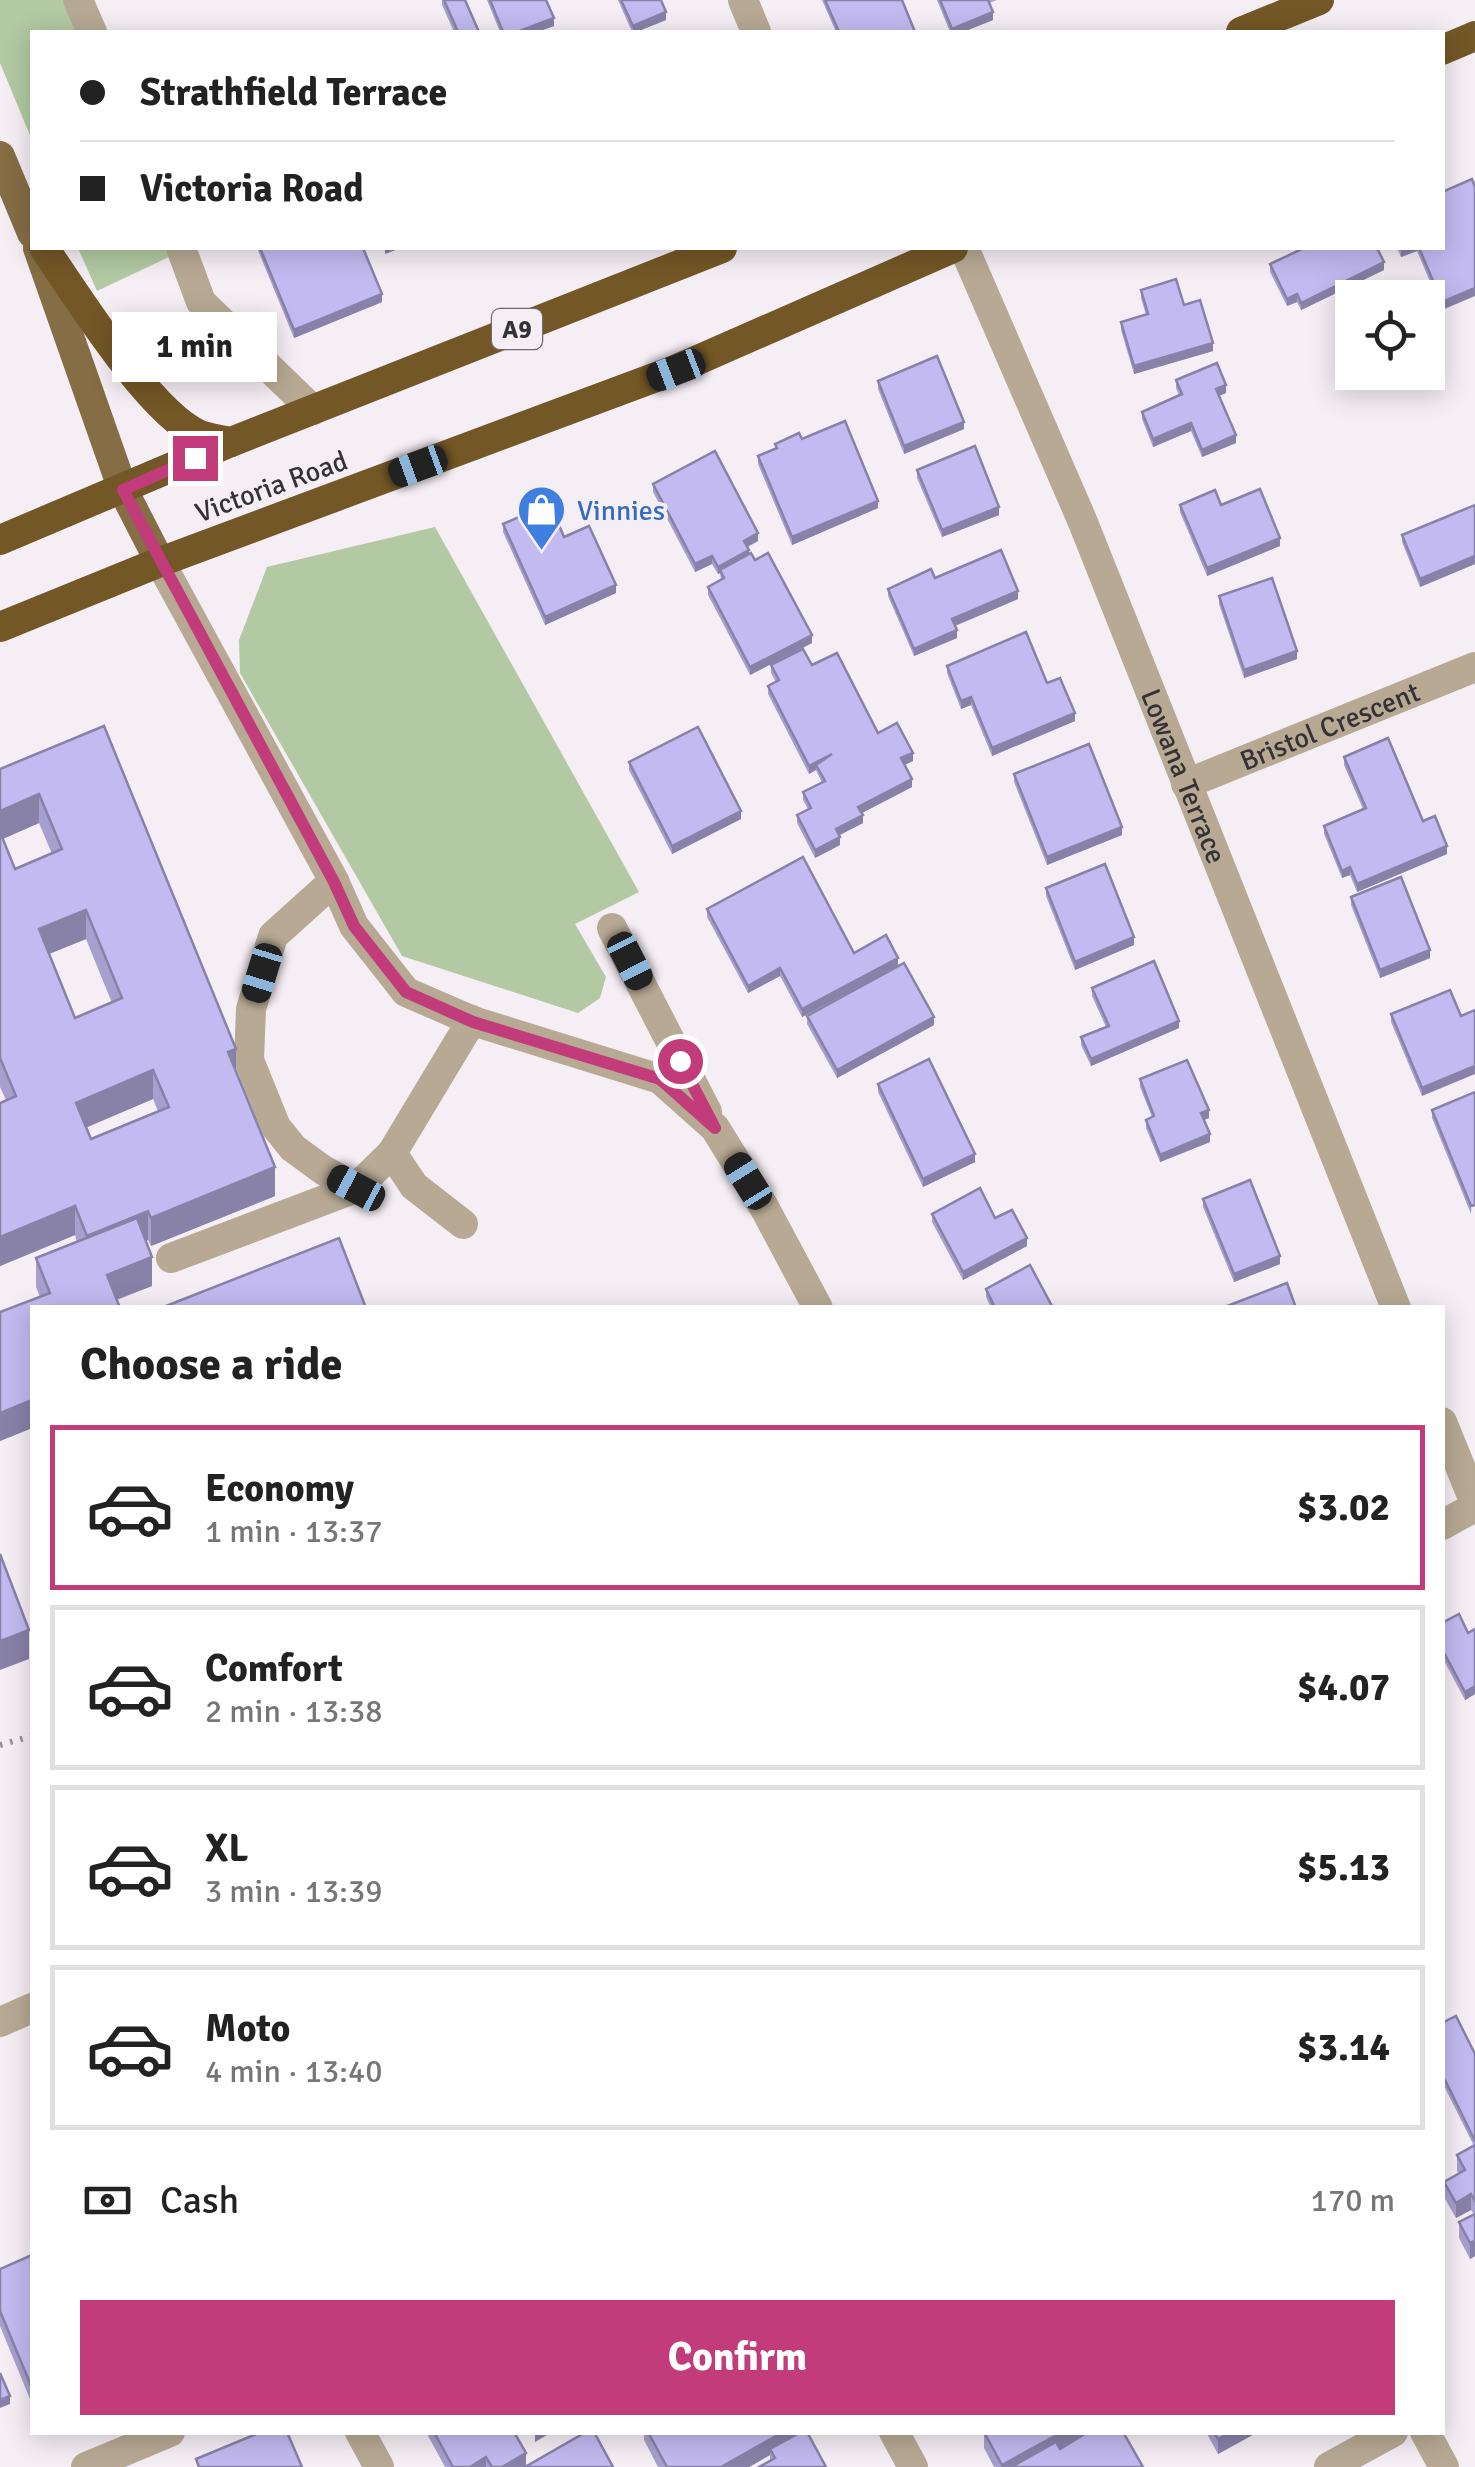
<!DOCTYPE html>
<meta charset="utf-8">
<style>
:root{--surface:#fff;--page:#f6f6f6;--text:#222;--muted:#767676;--line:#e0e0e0;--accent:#c23b7a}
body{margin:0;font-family:Signika,sans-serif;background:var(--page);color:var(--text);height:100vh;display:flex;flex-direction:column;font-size:38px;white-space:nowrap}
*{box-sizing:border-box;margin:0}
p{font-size:32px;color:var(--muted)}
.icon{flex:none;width:55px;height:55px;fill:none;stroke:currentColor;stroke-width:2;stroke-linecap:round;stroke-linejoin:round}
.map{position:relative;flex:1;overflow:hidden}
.details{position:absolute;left:30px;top:1305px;width:1415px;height:1130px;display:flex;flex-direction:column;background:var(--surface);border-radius:0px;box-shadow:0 5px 25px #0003}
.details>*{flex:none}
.hud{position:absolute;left:30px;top:30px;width:1415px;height:220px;border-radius:0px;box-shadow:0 5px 25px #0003;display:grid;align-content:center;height:220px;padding:0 50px;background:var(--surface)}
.controls{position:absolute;left:1335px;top:280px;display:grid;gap:20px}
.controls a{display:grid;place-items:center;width:110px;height:110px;border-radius:0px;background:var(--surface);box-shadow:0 5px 25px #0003;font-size:50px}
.end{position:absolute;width:45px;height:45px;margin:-22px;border:12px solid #c23b7a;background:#fff;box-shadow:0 0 0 5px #fff}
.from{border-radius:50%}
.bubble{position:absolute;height:70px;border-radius:0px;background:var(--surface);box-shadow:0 5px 25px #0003;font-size:32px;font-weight:700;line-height:70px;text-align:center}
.car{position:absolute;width:30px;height:60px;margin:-30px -15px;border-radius:12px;box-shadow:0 0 8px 2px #0007;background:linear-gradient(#222 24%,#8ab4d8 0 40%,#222 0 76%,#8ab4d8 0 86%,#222 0)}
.hud b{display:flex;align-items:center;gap:35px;height:95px;font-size:38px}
.hud b+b{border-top:2px solid var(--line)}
.hud i{width:25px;height:25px;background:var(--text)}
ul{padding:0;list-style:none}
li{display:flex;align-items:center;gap:30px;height:165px;margin:0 20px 15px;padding:0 30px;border:5px solid var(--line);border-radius:0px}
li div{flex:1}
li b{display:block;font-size:38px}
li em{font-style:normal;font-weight:700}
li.current{border-color:var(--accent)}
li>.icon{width:90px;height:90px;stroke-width:1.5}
h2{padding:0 50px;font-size:45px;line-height:120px}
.pay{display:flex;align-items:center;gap:25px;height:110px;padding:0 50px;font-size:38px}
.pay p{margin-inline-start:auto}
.button{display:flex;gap:20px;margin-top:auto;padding:20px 50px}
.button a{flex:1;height:115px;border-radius:0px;background:var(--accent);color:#fff;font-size:40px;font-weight:700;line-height:115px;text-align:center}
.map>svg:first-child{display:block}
</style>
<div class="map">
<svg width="1475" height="2467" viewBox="0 0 1475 2467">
<rect width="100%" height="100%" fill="#f5eef5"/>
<g fill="#b2c9a3">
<polygon points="0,0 68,0 81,32 32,32 32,140 0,63"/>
<polygon points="78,248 168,248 171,256 97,291"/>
<polygon points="435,527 639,892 575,924 606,977 600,998 578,1013 402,956 240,673 239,640 267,567"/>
</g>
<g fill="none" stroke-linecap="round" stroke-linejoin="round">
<polyline stroke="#969196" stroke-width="6" stroke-dasharray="2.5 8" stroke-linecap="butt" points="0,1745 32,1736"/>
<g stroke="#b7a994" stroke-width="30">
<polyline points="78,0 92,32"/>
<polyline points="743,0 756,32"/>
<polyline points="181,248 201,302 313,410"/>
<path id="s1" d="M964 248 1082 520 1396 1308"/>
<polyline points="160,562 334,881 354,926 406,992 473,1021 660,1079 715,1128 764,1207 818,1308"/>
<path id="s2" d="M1186 784 1475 667"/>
<polyline points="334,881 273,936 251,1009 249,1060 276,1127 293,1148 323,1170 356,1188"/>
<polyline points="612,928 707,1112"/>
<polyline points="463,1224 414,1186 392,1153 472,1020"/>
<polyline points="171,1258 356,1188 392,1153"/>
<polyline points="1442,1422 1475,1503"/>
<polyline points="1442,1525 1475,1507"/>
<polyline points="0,2022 32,2008"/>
<polyline points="360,2432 379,2467"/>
<polyline points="894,2432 913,2467"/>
<polyline points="1425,2432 1444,2467"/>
<polyline points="86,2467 170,2432"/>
<polyline points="1329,2467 1393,2432"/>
</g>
<g stroke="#856d45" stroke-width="30">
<polyline points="0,156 32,233"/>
<polyline points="38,248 123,490 160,562"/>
</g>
<g stroke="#735726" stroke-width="30">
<polyline points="1241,32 1319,0"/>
<polyline points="1442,50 1475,36"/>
<path d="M44 248C76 294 150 414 200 435 210 438 221 440 231 442"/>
<polyline points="0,540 231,442 722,248"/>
<polyline points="0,627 160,562 675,370 953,248"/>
</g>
</g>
<g fill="#a7a0ce" fill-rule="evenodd">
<polygon points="442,0 465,0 479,32 454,32 442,5"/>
<polygon points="487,0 546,0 554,26 537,32 500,32"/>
<polygon points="618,0 661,0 666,20 636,32 632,32"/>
<polygon points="822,0 902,0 915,32 836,32"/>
<polygon points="937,0 997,0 989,3 993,20 963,32 950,32"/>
<polygon points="257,248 363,248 382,302 294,338"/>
<polygon points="1397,248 1442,248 1442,310 1417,251 1401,257"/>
<polygon points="1270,264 1384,270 1301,310 1297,302 1287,306 1270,272"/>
<polygon points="1141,290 1184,305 1213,351 1134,374 1121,330 1121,322 1146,315 1141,298"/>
<polygon points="1176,380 1226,393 1219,396 1236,443 1202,457 1191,431 1153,447 1142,419 1142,412 1179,396 1176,388"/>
<polygon points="878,381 964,429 904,454 878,389"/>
<polygon points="802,439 878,508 792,545 758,464 758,456 775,449 775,444"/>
<polygon points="917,470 999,515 942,537 917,478"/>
<polygon points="653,484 758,541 748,547 749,554 812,643 750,675 708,595 708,587 721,580 720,573 718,574 712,564 695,572 653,492"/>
<polygon points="1180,505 1221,505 1280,546 1207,576 1180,512"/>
<polygon points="1475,505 1475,564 1420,587 1402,542 1402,535"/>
<polygon points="503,524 564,537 616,593 545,625 503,532"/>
<polygon points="935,578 1018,599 955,626 957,638 914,656 888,596 888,589"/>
<polygon points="1219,596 1297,659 1244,678 1219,604"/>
<polygon points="771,665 812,665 878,733 913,761 905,765 912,787 862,813 863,823 839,835 840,845 815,858 797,823 797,815 808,809 803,800 803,792 822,783 816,770 809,774 768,694 768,686 776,682 771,673"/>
<polygon points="947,666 1047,683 1075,721 992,756 971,705 961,709 947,673"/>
<path d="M104 726 236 1071 275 1196 151 1246 148 1240 146 1241 152 1286 117 1300 32 1308V1428L0 1441V1312L40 1297 36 1287V1258L77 1242 75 1235 0 1266V1103L6 1100 0 1087V769ZM39 823 52 854 15 869 3 839ZM86 939 112 1003 75 1018 49 954ZM153 1099 158 1111 91 1139 86 1127Z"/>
<polygon points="1344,757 1447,854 1357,892 1350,875 1342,878 1324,834 1324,826 1363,809 1344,765"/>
<polygon points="629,762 741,819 672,854 629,770"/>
<polygon points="1014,774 1122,835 1047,865 1014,782"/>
<polygon points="1046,888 1134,945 1075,970 1046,896"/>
<polygon points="1351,897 1430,958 1380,978 1351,905"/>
<polygon points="707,909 854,953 898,966 802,1017 780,976 748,993 707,917"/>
<polygon points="1092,988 1179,1028 1091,1066 1081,1045 1081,1037 1106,1027 1092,996"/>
<polygon points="1391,1014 1461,1016 1422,1096 1391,1022"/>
<polygon points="807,1016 934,1025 837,1078 807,1024"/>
<polygon points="1140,1079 1209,1118 1204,1120 1210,1142 1160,1162 1146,1128 1146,1120 1152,1117 1140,1087"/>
<polygon points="878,1084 975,1162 923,1187 878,1092"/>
<polygon points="1475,1092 1471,1214 1432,1118 1432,1110"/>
<polygon points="1203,1199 1280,1264 1234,1282 1203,1207"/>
<polygon points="932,1214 995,1218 1027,1246 963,1280 932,1222"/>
<polygon points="986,1289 1053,1308 991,1308 986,1297"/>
<polygon points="1442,1623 1468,1633 1475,1629 1475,1694 1465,1700 1442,1657"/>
<polygon points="1442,2023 1475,2054 1475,2256 1470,2259 1459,2238 1459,2222 1474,2214 1471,2210 1456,2218 1444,2197 1444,2182 1459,2174 1457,2171 1457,2155 1474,2146 1445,2088"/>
<polygon points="32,2255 32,2404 0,2326 0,2269"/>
<polygon points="426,2432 514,2432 526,2466 613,2467 445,2467"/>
<polygon points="644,2432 807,2432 770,2461 770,2455 749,2467 658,2467 644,2440"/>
<polygon points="1206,2432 1258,2432 1218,2454"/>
<polygon points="984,2433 1143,2467 994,2467 984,2448"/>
</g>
<g fill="#8882a8">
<polygon points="666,12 666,20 636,32 633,32 633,26"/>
<polygon points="993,12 993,20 963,32 952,32 952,29"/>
<polygon points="554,18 554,26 537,32 517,32"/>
<polygon points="385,248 401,248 385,254"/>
<polygon points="1406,248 1417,248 1417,251 1401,257 1401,250"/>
<polygon points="1384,262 1384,270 1301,310 1301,303"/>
<polygon points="1475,288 1475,296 1442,310 1442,302"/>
<polygon points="382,294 382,302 294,338 294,330"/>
<polygon points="1297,294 1297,302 1287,306 1287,299"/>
<polygon points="1213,343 1213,351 1134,374 1134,366"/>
<polygon points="1226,385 1226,393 1216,397 1216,389"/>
<polygon points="964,422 964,429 904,454 904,446"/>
<polygon points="1191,423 1191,431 1153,447 1153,439"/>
<polygon points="1236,435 1236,443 1202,457 1202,450"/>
<polygon points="878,501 878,508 792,545 792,537"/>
<polygon points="999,507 999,515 942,537 942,530"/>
<polygon points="758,533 758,541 744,548 744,541"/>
<polygon points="1280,538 1280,546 1207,576 1207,568"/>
<polygon points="749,550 749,558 720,570 720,573 718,574 718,567"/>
<polygon points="712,556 712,564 695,572 695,564"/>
<polygon points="1475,556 1475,564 1420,587 1420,579"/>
<polygon points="616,585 616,593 545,625 545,617"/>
<polygon points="1018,591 1018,599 952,627 952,619"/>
<polygon points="957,630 957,638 914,656 914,649"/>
<polygon points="812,635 812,643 750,675 750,667"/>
<polygon points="1297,651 1297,659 1244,678 1244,670"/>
<polygon points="971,697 971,705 961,709 961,701"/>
<polygon points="1075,713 1075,721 992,756 992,748"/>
<polygon points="913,753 913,761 901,766 901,758"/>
<polygon points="832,754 816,765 816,770 809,774 809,766"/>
<polygon points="912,779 912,787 858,815 858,807"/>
<polygon points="39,794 39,823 0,840 0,811"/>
<polygon points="741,811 741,819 672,854 672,846"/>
<polygon points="863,815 863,823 836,837 836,829"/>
<polygon points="1122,827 1122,835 1047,865 1047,857"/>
<polygon points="840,837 840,845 815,858 815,850"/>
<polygon points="1447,846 1447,854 1357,892 1357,884"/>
<polygon points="1350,867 1350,875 1342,878 1342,871"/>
<polygon points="86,910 86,939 39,958 39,929"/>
<polygon points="1134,937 1134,945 1075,970 1075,962"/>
<polygon points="1430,950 1430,958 1380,978 1380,970"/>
<polygon points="898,958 898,966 802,1017 802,1009"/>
<polygon points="780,968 780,976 748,993 748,986"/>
<polygon points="934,1017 934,1025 837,1078 837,1070"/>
<polygon points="1179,1021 1179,1028 1091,1066 1091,1059"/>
<polygon points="236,1049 236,1078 228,1052"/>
<polygon points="1475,1066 1475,1074 1422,1096 1422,1088"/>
<polygon points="153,1070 153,1099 76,1132 76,1103"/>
<polygon points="1209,1110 1209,1118 1201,1121 1201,1113"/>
<polygon points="1210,1134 1210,1142 1160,1162 1160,1155"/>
<polygon points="975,1154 975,1162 923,1187 923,1179"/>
<polygon points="275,1167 275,1196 151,1246 151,1218"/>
<polygon points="75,1206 75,1235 0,1266 0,1237"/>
<polygon points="148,1211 148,1240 87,1264 87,1236"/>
<polygon points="1027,1238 1027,1246 963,1280 963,1272"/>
<polygon points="1280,1256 1280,1264 1234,1282 1234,1274"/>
<polygon points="152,1257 152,1286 107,1303 107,1275"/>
<polygon points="32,1400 32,1428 0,1441 0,1413"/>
<polygon points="29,1630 29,1659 0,1670 0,1641"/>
<polygon points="1475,1686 1475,1694 1465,1700 1465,1692"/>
<polygon points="1471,2194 1471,2210 1456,2218 1456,2203"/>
<polygon points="1475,2241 1475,2256 1470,2259 1470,2243"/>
<polygon points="10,2396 10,2404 0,2408 0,2400"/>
<polygon points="535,2432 552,2432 535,2442"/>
<polygon points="783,2432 806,2432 770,2449 770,2455 749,2467 721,2467"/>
<polygon points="1062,2432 1090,2432 1027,2467 1015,2465 1015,2467 1002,2467 1002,2465"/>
<polygon points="1230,2432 1258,2432 1218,2454 1218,2439"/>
<polygon points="526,2453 526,2467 502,2467"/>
<polygon points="486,2457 486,2467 470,2467"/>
</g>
<g fill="#c2baf0" stroke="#8882a8" stroke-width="2.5" fill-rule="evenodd">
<polygon points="444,0 465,0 479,32 458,32"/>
<polygon points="490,0 546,0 554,18 517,32 503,32"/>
<polygon points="621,0 661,0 666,12 633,26"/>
<polygon points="825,0 902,0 915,32 839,32"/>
<polygon points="940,0 988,0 993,12 952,29"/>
<polygon points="1472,179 1475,187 1475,288 1442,302 1419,248 1442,248 1442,192"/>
<polygon points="260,248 363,248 382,294 294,330"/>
<polygon points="1304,248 1377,248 1384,262 1301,303 1297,294 1287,299 1270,264"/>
<polygon points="1176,279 1184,305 1200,300 1213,343 1134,366 1121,322 1148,314 1141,290"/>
<polygon points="937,356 964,422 904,446 878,381"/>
<polygon points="1217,363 1226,385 1216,389 1236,435 1202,450 1191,423 1153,439 1142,412 1182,394 1176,380"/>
<polygon points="845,421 878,501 792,537 758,456 777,448 775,444 799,433 802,439"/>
<polygon points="975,446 999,507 942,530 917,470"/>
<polygon points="715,451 758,533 744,541 749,550 718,567 712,556 695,564 653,484"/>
<polygon points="1260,489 1280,538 1207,568 1180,505 1215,490 1221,505"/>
<polygon points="550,503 564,537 589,526 616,585 545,617 503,524"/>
<polygon points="1475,505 1475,556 1420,579 1402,535"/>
<polygon points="1001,550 1018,591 952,619 957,630 914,649 888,589 931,569 935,578"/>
<polygon points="751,553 755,560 768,553 812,635 750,667 708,587 724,578 720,570"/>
<polygon points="1272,578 1297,651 1244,670 1219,596"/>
<polygon points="1026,632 1047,683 1060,678 1075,713 992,748 971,697 961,701 947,666"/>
<polygon points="803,649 812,665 837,653 878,733 897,723 913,753 901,758 912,779 858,807 863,815 836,829 840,837 815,850 797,815 811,808 803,792 825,781 816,765 832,754 809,766 768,686 779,680 771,665"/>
<path d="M104 726 236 1049 228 1052 275 1167 151 1218 148 1211 87 1236 75 1206 0 1237V1103L16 1096 0 1058V832L15 869 62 849 39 794 0 811V769ZM86 910 122 998 75 1018 39 929ZM153 1070 169 1107 91 1139 76 1103Z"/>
<polygon points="698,727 741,811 672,846 629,762"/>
<polygon points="1388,738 1423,821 1435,816 1447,846 1357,884 1350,867 1342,871 1324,826 1366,808 1344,757"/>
<polygon points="1089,744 1122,827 1047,857 1014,774"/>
<polygon points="803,857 854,953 886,935 898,958 802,1009 780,968 748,986 707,909"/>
<polygon points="1105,864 1134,937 1075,962 1046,888"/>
<polygon points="1401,877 1430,950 1380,970 1351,897"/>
<polygon points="1154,961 1179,1021 1091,1059 1081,1037 1109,1026 1092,988"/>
<polygon points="904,963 934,1017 837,1070 807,1016"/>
<polygon points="1450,990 1461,1016 1475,1010 1475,1066 1422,1088 1391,1014"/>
<polygon points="929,1059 975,1154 923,1179 878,1084"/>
<polygon points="1187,1060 1209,1110 1201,1113 1210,1134 1160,1155 1146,1120 1154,1116 1140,1079"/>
<polygon points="1475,1092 1475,1205 1471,1206 1432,1110"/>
<polygon points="1250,1180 1280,1256 1234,1274 1203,1199"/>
<polygon points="980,1188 995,1218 1012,1210 1027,1238 963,1272 932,1214"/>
<polygon points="137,1218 152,1257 107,1275 120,1308 32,1308 32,1400 0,1413 0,1312 50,1293 36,1258"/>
<polygon points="339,1238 366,1308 161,1308"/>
<polygon points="1030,1265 1053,1308 995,1308 986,1289"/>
<polygon points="1287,1283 1296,1308 1222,1308"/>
<polygon points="0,1554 29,1630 0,1641"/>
<polygon points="1459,1614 1468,1633 1475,1629 1475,1686 1465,1692 1442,1649 1442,1623"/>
<polygon points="1456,2016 1475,2054 1475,2141 1445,2080 1442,2081 1442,2023"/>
<polygon points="1475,2145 1475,2201 1471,2194 1456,2203 1444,2182 1465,2170 1457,2155"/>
<polygon points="1475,2214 1475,2241 1470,2243 1459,2222"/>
<polygon points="32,2255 32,2388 0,2311 0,2269"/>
<polygon points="0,2373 10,2396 0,2400"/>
<polygon points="261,2432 287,2432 302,2467 199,2467 196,2459"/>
<polygon points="434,2432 514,2432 526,2453 502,2467 492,2467 486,2457 470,2467 453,2467"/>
<polygon points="586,2432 594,2432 613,2467 525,2467"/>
<polygon points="648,2432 783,2432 721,2467 667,2467"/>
<polygon points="801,2432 807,2432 826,2467 759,2467 775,2458 770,2449"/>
<polygon points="984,2432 1062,2432 1002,2465"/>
<polygon points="1088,2432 1123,2432 1143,2467 1016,2467 1015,2465 1056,2442 1060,2449"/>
<polygon points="1214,2432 1230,2432 1218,2439"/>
</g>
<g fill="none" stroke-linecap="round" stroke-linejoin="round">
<polyline stroke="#c23b7a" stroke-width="12" points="195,458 123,490 334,882 354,926 406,992 473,1022 660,1079 715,1128 680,1061"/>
</g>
<defs>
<symbol id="shop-pin" viewBox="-11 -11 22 30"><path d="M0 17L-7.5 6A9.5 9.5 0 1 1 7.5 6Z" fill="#3f7fe0" stroke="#f5eef5"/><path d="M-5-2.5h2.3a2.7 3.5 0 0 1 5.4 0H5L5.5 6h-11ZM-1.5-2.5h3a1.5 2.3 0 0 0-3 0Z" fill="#fff"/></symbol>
</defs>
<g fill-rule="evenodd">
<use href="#shop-pin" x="514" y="482" width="55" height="75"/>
</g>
<g text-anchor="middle" stroke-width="8" stroke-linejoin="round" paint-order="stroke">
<rect fill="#f5eef5" stroke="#6e6a6e" stroke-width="2.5" x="492" y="309" width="50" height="40" rx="8"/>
<g font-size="25" font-weight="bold" fill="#343234">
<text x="517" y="338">A9</text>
</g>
<g font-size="28" fill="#343234" stroke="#f5eef5">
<text transform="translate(271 486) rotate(-20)" y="10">Victoria Road</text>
<text dy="10" stroke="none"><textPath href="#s2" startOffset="155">Bristol Crescent</textPath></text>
<text dy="10" stroke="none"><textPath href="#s1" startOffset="572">Lowana Terrace</textPath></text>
</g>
<g font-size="28" fill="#366cbe" stroke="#f5eef5" text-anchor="start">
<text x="577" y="520">Vinnies</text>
</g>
</g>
</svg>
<div class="controls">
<a><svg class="icon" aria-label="locate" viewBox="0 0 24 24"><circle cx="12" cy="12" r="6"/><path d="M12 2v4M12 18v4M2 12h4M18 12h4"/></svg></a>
</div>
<i class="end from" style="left:680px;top:1061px"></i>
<i class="end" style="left:195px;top:458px"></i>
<div class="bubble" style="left:112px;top:312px;width:165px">1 min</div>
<i class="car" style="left:676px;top:370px;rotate:249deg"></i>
<i class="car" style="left:418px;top:466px;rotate:250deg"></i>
<i class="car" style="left:630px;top:961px;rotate:153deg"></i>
<i class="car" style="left:262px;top:973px;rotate:197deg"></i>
<i class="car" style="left:748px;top:1181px;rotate:328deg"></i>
<i class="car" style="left:356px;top:1188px;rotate:298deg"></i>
<div class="hud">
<b><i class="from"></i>Strathfield Terrace</b>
<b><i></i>Victoria Road</b>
</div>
<section class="details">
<h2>Choose a ride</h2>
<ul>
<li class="current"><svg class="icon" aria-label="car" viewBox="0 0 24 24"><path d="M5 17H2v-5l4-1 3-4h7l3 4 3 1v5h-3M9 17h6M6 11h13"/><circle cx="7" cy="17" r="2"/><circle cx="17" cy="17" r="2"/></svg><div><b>Economy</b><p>1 min · 13:37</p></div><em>$3.02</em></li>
<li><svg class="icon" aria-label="car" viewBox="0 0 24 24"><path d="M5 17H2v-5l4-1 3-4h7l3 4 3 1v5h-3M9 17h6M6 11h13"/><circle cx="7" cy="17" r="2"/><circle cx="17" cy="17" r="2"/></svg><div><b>Comfort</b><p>2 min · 13:38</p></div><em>$4.07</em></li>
<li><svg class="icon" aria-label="car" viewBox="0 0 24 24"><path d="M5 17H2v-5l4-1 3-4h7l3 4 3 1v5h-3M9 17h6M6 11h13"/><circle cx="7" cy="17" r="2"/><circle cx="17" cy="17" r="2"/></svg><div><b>XL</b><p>3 min · 13:39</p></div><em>$5.13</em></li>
<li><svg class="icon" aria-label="car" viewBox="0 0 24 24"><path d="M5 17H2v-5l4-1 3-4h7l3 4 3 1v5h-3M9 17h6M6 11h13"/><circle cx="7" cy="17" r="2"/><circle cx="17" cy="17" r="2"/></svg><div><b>Moto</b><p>4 min · 13:40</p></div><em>$3.14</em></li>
</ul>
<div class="pay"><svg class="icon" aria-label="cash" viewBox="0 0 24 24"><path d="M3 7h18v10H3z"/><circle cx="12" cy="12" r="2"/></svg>Cash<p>170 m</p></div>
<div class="button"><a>Confirm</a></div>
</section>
</div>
